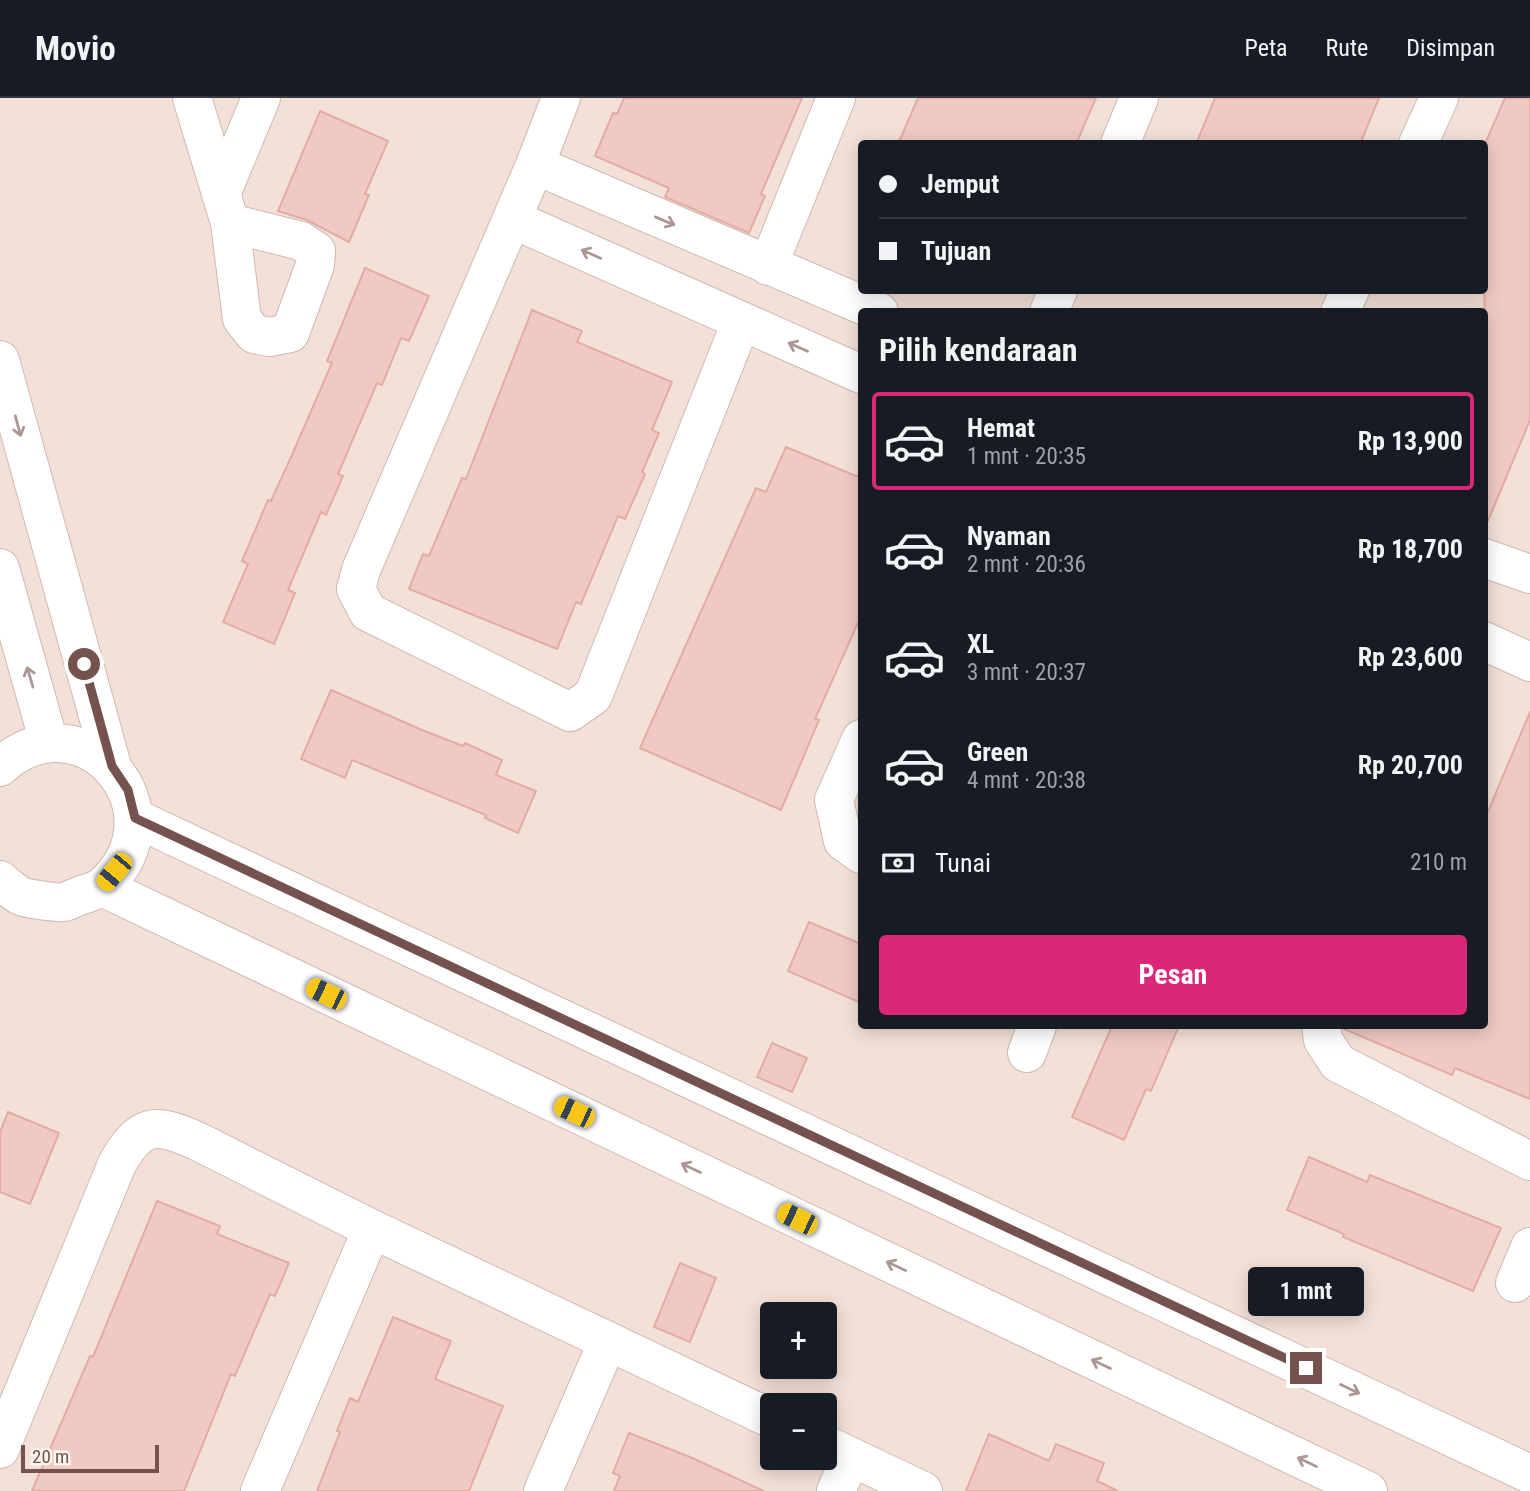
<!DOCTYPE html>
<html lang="id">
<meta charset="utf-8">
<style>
:root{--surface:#171b24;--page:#20242c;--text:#f1f3f6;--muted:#9ea1a6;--line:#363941;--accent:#db2777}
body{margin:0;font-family:"Roboto Condensed",sans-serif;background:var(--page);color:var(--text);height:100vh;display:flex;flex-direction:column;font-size:26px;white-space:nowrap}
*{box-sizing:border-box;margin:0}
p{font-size:23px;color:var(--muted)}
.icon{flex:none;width:38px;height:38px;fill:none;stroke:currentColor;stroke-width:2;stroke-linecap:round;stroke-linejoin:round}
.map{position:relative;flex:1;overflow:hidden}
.details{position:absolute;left:858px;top:210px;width:630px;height:721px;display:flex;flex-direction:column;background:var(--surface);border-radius:7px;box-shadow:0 4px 18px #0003}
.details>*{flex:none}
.top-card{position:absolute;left:858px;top:42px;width:630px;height:154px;border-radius:7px;box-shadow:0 4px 18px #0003;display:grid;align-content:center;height:154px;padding:0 21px;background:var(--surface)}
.buttons{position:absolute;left:760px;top:1204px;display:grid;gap:14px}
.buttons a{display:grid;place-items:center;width:77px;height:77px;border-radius:7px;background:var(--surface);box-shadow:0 4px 18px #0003;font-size:35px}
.scale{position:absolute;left:21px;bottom:18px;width:138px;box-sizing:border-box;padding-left:7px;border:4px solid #75524e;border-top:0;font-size:19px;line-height:24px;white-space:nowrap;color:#75524e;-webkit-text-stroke:5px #fef5f0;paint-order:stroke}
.end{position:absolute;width:32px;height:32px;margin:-16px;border:9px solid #75524e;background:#fff;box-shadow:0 0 0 4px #fff}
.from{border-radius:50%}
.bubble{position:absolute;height:49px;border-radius:7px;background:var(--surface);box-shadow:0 4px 18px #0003;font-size:23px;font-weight:700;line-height:49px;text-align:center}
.car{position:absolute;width:21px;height:42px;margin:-21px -10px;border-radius:9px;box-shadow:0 0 5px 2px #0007;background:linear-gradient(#f5c518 24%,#345 0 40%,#f5c518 0 76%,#345 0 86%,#f5c518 0)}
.top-card b{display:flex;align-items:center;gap:24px;height:66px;font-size:26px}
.top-card b+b{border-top:2px solid var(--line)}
.top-card i{width:18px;height:18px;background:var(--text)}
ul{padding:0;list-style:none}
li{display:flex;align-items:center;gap:21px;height:98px;margin:0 14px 10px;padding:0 7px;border:4px solid transparent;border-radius:7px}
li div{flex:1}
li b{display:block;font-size:26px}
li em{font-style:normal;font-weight:700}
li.active{border-color:var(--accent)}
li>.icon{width:63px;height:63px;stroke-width:1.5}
h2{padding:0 21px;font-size:32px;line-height:84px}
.pay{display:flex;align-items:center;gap:18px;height:77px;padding:0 21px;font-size:26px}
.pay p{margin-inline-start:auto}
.cta{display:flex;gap:14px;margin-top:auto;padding:14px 21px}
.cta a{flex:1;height:80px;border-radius:7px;background:var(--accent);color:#fff;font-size:28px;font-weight:700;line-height:80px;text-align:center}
header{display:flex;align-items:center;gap:42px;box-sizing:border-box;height:98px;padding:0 35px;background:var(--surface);border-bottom:2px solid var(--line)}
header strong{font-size:33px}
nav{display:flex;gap:38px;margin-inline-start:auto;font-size:24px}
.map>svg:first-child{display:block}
</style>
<header>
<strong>Movio</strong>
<nav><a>Peta</a><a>Rute</a><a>Disimpan</a></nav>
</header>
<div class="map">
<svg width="1530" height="1393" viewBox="0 0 1530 1393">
<rect width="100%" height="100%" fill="#fcf0ea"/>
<path fill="#f3e1d8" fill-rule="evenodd" d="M0 0H1530V1393H0ZM861 46H1484V192H861ZM861 214H1484V928H861ZM772 1216H824V1269H772ZM772 1307H824V1360H772Z"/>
<g fill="#f0cac2" stroke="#e2aca4" stroke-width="2">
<polygon points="624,0 802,0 761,96 765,98 749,135 665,99 669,90 595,58 613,15 617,16"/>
<polygon points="918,0 1096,0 1076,46 898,46"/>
<polygon points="1215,0 1379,0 1360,46 1196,46"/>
<polygon points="1505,0 1530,0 1530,322 1485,430 1484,48"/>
<polygon points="320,13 388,43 365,96 369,97 349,144 307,122 278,113"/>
<polygon points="365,170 429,198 409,243 401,240 382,287 377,285 338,376 343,378 326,417 321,414 288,492 295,495 274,546 223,524 248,466 242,463 268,402 271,403 292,357 332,265 327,263"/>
<polygon points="532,212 582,233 577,244 672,284 652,332 659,335 642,374 645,376 625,421 618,418 581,506 576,504 557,551 409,491 423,456 429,458 462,380 466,381"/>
<polygon points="786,349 861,380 861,518 815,621 819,622 781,712 640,650 756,390 766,394"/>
<polygon points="331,592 422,632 463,648 465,645 502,662 496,677 536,693 518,735 485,720 486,717 352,662 345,680 301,661"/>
<polygon points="1530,614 1530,1001 1455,970 1452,977 1344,931 1343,928 1484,928 1484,723"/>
<polygon points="809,824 861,846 861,905 788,873"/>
<polygon points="1112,928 1179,928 1151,993 1146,991 1124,1042 1072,1019"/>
<polygon points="772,945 807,960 792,994 757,979"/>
<polygon points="8,1014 59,1035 30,1106 0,1094 0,1034"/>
<polygon points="1309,1059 1367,1084 1370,1077 1501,1130 1473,1193 1343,1139 1344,1136 1287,1112"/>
<polygon points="157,1103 220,1128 217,1136 289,1165 275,1198 270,1196 235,1278 231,1276 184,1393 32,1393 90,1258 93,1259"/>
<polygon points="680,1165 716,1180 690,1244 654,1229"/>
<polygon points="393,1219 451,1243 435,1281 503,1308 469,1393 317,1393 340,1334 337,1333 350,1300 358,1304"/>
<polygon points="629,1335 690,1359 764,1393 614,1393 620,1378 613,1375"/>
<polygon points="989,1336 1049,1363 1056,1346 1104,1365 1097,1383 1118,1393 966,1393"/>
</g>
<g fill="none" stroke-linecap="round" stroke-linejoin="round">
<defs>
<g id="minor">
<polyline points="192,0 230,125 242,221 254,236 269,239 290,235 315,167 316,153 301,143 230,125"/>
<polyline points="561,0 535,67 361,472 356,491 368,514 570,614 593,598 741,224"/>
<polyline points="1120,46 1139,0"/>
<polyline points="1418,46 1439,0"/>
<polyline points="535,67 879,214"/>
<polyline points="221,96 261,0"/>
<polyline points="512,121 861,276"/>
<polyline points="768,168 836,0"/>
<polyline points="1049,214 1058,192"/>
<polyline points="1340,214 1350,192"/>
<polyline points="0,262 112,668"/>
<polyline points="1484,460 1530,476"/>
<polyline points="0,470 49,645"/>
<polyline points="1484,543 1530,564"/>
<polyline points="861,641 834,702 843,743 861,756"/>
<path d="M0 669C82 594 186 713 103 788 97 793 87 795 79 798 74 800 69 803 64 804 57 805 28 801 21 798 14 795 6 787 0 782"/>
<polyline points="135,720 1530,1376"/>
<polyline points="102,789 1368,1393"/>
<polyline points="1321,928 1323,942 1338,965 1530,1063"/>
<polyline points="1027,955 1037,928"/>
<polyline points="1515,1185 1530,1149"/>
<polyline points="824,1346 923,1393"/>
<path d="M0 1351 117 1066C140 1025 155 1024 197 1043L372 1131 772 1321"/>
<polyline points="260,1393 372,1131"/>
<polyline points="543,1393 608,1243"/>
<polyline points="836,1393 851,1359"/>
</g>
</defs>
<use href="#minor" stroke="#cfb8b2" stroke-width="40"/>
<use href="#minor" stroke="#fff" stroke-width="38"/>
</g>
<defs><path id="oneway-shaft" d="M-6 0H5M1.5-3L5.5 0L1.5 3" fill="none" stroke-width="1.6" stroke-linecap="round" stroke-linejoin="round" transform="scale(1.75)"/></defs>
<g stroke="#ac9795">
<use href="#oneway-shaft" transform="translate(665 123) rotate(23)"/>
<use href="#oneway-shaft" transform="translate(591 156) rotate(-156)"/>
<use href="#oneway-shaft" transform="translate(798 249) rotate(-156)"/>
<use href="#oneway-shaft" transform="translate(18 328) rotate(75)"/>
<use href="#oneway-shaft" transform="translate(30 579) rotate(-106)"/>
<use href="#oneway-shaft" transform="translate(691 1070) rotate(-155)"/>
<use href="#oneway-shaft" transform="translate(896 1168) rotate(-155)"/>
<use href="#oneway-shaft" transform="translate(1101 1266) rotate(-155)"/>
<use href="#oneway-shaft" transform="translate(1350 1291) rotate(25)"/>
<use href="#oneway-shaft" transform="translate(1307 1364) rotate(-155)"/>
</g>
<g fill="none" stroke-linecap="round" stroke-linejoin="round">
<polyline stroke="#75524e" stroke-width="9" points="84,566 112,668 128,692 135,720 1306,1270"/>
</g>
</svg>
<div class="buttons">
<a>+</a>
<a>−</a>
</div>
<div class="scale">20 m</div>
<i class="end from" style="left:84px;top:566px"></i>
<i class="end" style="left:1306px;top:1270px"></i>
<div class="bubble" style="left:1248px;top:1169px;width:116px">1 mnt</div>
<i class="car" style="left:114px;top:774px;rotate:220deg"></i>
<i class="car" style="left:326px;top:896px;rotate:296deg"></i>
<i class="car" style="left:574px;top:1014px;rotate:295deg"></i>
<i class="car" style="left:797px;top:1121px;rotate:296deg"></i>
<div class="top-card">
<b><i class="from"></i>Jemput</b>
<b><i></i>Tujuan</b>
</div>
<section class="details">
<h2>Pilih kendaraan</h2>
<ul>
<li class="active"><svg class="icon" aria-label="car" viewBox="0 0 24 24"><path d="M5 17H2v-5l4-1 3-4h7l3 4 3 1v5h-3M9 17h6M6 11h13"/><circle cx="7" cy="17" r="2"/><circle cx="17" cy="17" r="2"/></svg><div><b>Hemat</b><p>1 mnt · 20:35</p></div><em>Rp 13,900</em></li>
<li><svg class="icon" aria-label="car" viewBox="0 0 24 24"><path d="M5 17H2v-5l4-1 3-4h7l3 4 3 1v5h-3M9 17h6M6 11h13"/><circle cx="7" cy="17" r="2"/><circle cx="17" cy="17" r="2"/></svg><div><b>Nyaman</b><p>2 mnt · 20:36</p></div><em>Rp 18,700</em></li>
<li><svg class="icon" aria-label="car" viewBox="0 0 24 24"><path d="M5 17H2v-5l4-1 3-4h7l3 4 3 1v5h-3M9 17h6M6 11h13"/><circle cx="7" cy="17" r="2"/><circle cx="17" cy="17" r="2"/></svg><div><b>XL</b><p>3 mnt · 20:37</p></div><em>Rp 23,600</em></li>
<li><svg class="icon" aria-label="car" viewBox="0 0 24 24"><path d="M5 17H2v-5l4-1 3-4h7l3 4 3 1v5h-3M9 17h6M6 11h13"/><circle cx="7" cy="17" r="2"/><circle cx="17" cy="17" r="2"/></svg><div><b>Green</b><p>4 mnt · 20:38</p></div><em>Rp 20,700</em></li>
</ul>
<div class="pay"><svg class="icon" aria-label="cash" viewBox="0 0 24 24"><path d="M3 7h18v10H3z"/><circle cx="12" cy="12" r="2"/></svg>Tunai<p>210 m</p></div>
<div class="cta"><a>Pesan</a></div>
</section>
</div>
